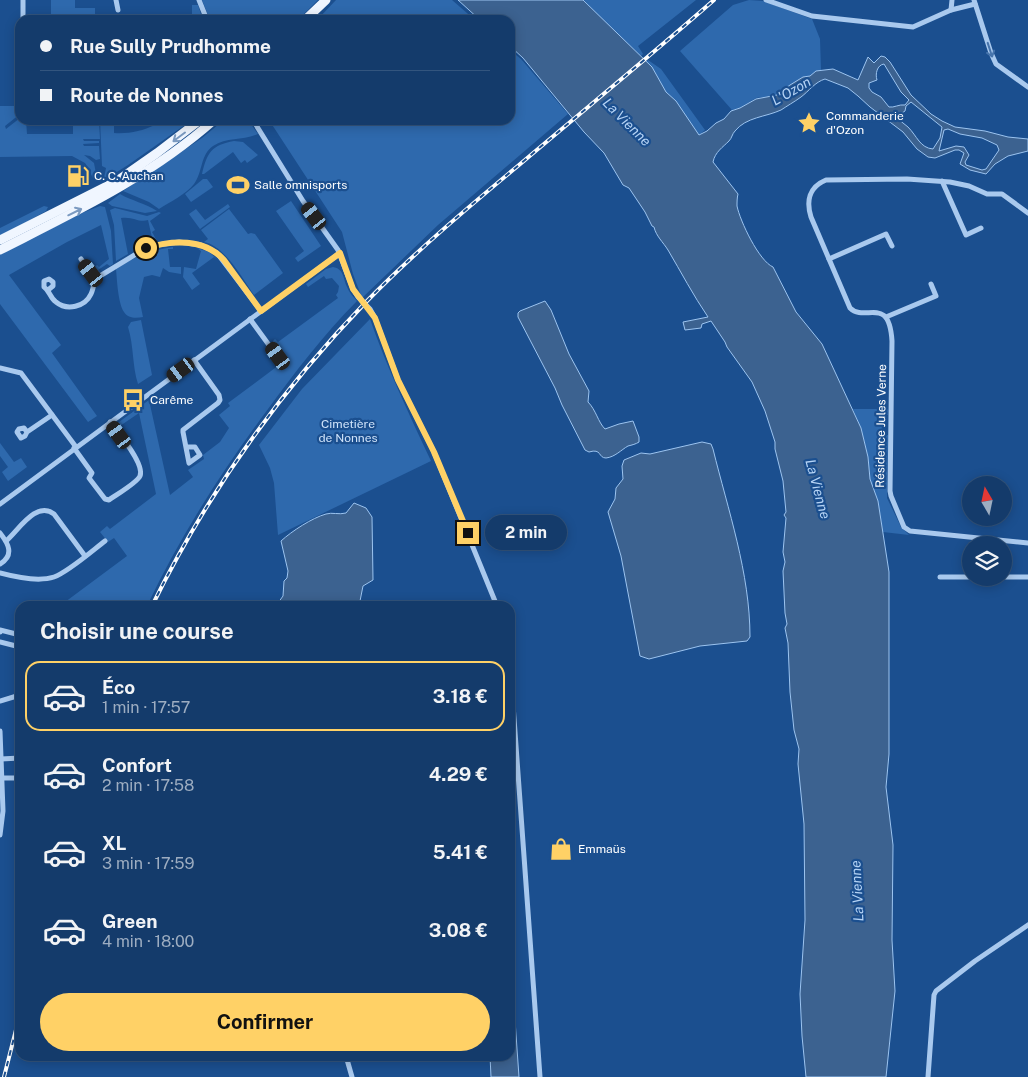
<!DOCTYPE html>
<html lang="fr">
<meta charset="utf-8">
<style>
:root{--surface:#143b6b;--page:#214673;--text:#f1f3f6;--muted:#9dadc1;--line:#33557e;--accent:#ffd166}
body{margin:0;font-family:"Public Sans",sans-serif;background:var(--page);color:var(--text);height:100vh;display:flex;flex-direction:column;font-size:19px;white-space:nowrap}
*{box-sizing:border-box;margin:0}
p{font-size:16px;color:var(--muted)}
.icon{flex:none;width:28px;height:28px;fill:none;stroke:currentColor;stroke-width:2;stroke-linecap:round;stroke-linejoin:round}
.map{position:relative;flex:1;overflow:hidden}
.sheet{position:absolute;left:15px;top:601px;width:500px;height:460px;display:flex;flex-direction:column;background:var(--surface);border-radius:15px;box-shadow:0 2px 12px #0003,0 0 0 1px var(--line)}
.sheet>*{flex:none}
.top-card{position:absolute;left:15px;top:15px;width:500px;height:110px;border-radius:15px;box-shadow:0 2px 12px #0003,0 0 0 1px var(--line);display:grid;align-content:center;height:110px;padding:0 25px;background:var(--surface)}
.needle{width:32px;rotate:351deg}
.buttons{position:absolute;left:962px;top:476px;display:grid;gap:10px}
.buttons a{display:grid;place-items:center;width:50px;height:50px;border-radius:50%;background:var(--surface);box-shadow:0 2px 12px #0003,0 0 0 1px var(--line);font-size:25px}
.end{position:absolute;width:22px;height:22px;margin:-11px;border:6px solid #ffd166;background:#111;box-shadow:0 0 0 2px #111}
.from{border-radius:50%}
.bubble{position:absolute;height:35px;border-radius:18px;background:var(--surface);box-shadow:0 2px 12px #0003,0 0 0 1px var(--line);font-size:16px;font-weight:700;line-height:35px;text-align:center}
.car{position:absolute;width:15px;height:30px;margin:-15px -8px;border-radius:6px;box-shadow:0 0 4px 1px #0007;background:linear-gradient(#222 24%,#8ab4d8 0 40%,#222 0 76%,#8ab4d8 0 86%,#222 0)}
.top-card b{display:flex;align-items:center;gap:18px;height:48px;font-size:19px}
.top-card b+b{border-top:1px solid var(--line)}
.top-card i{width:12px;height:12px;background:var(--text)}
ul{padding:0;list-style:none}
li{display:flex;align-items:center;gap:15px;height:70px;margin:0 10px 8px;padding:0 15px;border:2px solid transparent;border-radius:15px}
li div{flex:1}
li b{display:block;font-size:19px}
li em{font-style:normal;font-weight:700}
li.current{border-color:var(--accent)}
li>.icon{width:45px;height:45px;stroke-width:1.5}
h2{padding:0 25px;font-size:22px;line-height:60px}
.cta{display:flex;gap:10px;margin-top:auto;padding:10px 25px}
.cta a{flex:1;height:58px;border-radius:30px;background:var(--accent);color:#111;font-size:20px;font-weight:700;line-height:58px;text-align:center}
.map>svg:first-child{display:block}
</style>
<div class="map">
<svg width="1028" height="1077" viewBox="0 0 1028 1077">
<rect width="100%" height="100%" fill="#1b4f8f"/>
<g fill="#2e69ad">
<polygon points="51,0 75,0 75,8 95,8 95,19 110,17 110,20 51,20"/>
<polygon points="202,0 318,0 298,20 210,20"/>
<polygon points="336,0 452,0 475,20 317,20"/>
<polygon points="584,0 696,0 638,46 643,54 641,56 605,23"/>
<polygon points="749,0 763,1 812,19 820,39 821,70 810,76 803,77 777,95 756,98 740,108 732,110 680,51 733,5"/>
<polygon points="192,5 198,5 203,20 121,20 136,18 192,17"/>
<polygon points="510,50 521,59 568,114 438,225 362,298 353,274 342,232 269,120 510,120"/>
<polygon points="648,60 661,69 705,130 698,136 673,99 666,94 646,62"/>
<polygon points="0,106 20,106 20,114 5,126 6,129 20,118 20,120 26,120 27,134 73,134 73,120 99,120 100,139 83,139 84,141 99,141 99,143 83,144 84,146 99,146 100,159 96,160 90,156 84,155 94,163 97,179 93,178 85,163 72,156 0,157"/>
<path d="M100 120H114V133C129 134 142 131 155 125L156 120H192L128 165 112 175 104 178 106 168 102 166Z"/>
<path d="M224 120H248L258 134C243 141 227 137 213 146 200 155 203 172 194 184 186 194 170 202 159 209L149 202 123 191 202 138Z"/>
<path d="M234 141 243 142 258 155 247 163 245 160 241 163 233 152 204 174H202C207 152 212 145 234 141Z"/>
<polygon points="203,179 207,179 213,187 191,202 185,194"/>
<path d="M120 194C132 201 145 203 157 211L145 213 112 206 108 203Z"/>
<polygon points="291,201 321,246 298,262 295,258 304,251 276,211"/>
<polygon points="228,204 230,207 200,229 189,214 196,209 205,220"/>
<polygon points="44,206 48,207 46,211 0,237 0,228"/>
<path d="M100 206 105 207 111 231 113 264 110 266 107 264 98 270 100 272C96 273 94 273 91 270L97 265 99 267 109 259 101 225 67 242 9 275 61 345 52 353 97 416 88 422 0 304V254L82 213Z"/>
<path d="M115 208 147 216 159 212 161 213 150 221 155 230 152 232 157 241 153 242 148 220C139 223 133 216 121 218L128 254 116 261 114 225 110 210Z"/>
<path d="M229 209 248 234 251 233 255 234 283 273 254 295C242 278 225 246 204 242L208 239 201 230Z"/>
<path d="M173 247V249H168L170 267H181V274L169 272 163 268 160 277 152 275 144 277 139 298 143 317C137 318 128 319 124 312 118 303 117 280 116 269 133 257 152 250 173 247Z"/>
<polygon points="197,248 209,252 218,260 214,257 192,273 200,284 192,290 183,277 184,267 196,269 201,251"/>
<path d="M333 267C344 269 343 278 347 287 349 292 353 297 357 301 324 334 296 371 268 409 222 471 180 536 147 606L61 605 127 556 114 538 108 542 100 532 107 526 110 529 156 494 139 413 117 428 115 425 149 400 170 495 193 477 188 470 204 459 203 455 220 442 229 428 219 415 230 406 228 403 279 365 275 360 277 359 275 356 279 353 273 345V341L275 339 278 342 338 298 336 295 338 292 339 286 332 278 326 279 324 276 308 287 306 284 326 269Z"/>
<path d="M370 319C387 368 409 414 431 461L278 535 274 483 270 468 259 445 302 389Z"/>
<path d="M141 320 152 375 138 384C132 366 134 346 128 327L131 322Z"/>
<polygon points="853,409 888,409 888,415 883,415 883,435 888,435 887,498 901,527 909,535 883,532 878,501 870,479 868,457 861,428"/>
<polygon points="0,443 14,462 21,458 27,467 8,481 2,472 8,467 0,456"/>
</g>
<g fill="#3c6290" stroke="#9cc4f0" fill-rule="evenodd">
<path d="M458 0H583L652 67 666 92 676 101 699 135 707 131 716 123 724 119 731 111 740 108 756 99 777 95 790 85 803 77 810 76 816 71 833 69 858 80 868 57 874 63 881 56 885 57 890 62 911 95 931 114 942 121 955 127 985 131 1008 137 1028 139V151L1008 156 995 164 986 174 970 170 960 164 964 153 959 150H955L935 158 928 157 917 149 903 132 870 107 858 96 848 88 825 79C815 82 809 91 801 97 794 102 787 106 781 110 766 117 746 117 735 131 732 134 732 138 729 141 723 147 715 152 713 162L738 194C737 198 737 202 737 206 740 221 759 261 773 267L796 312 822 344 861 428 868 457 870 479 878 501 889 572V754L886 787 893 845 892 940 895 991 886 1077H806L802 1036 800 994 805 920 804 824 798 764 799 749 794 730 790 692 788 643 785 628 787 624 785 613 783 571 785 562 783 552 786 518 784 515 786 512 783 481 775 449V442L765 411 752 382 727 347 725 342 711 321 702 324 701 328 685 330 683 322 708 317C693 295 681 272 668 250 663 242 656 236 654 227L652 226 645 212 629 188 623 185 604 153 584 132 523 58 510 46V20H480ZM884 64 901 92 909 100 905 105C899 104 894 108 889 107L881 97 872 92 869 88V83L877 80C875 74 877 65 884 64ZM911 102 942 127 940 138 933 149C920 148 917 136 908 127 905 124 901 122 898 119L899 115 905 111 906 106ZM948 129 960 134 982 138 997 145 999 150 986 169 982 170 966 165 965 162 969 155 964 147 956 146 939 151 944 130Z"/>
<path d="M545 301 551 310 569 354 589 391 588 402C596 410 598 422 605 429L619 424 633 421 639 437V442C636 444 632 445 628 446 621 450 615 457 606 458 598 458 602 448 589 452L585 450 562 405 555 388 518 317V313L520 311Z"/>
<path d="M702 442 711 444 713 449C728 510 750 573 750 637L747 641 700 646 649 659 640 656 621 556 608 512 615 499 616 488 623 479 622 466 624 460 641 453 650 454Z"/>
<path d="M354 503 366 508 372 517 373 580 363 586 359 606H278V603L283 596 284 581 287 578 288 571 281 541C292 531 312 518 326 514 332 512 339 515 346 513Z"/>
<polygon points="510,977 512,977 519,1077 491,1077 490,1056 510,1056"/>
</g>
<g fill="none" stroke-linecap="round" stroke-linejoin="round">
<g stroke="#a9c9ee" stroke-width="5">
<polyline points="116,0 118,10"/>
<polyline points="199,0 207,20"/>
<polyline points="766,0 812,16 913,27 951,10 975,4"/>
<polyline points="974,0 991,53 996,64 1028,87"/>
<polyline points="951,10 952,0"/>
<polyline points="23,20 23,0"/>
<polyline points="20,39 20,54"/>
<polyline points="253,120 303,201 338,250 353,289 358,297 370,309 375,318 398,380 434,452 497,606"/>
<polyline points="942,181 966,235 981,228"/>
<path d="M1028 213 1002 194H987L969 186 950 182 907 179 826 180C809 187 806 201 811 217L850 308C865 323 889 294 892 341L890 491 891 496 904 527 910 531 1028 543"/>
<polyline points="829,259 886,234 892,246"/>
<polyline points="95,279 146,248 157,245 179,242 201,245 217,253 261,311"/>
<path d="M48 290 53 286V282L49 279 44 281V287C50 291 50 298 56 302 67 311 85 307 91 294 93 290 94 284 95 279L81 259"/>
<polyline points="886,317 936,296 931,284"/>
<polyline points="250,319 277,356"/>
<polyline points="0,368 21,373 76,447"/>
<polyline points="27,432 24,428 19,429 17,432 21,438 25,436 27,432 52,415"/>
<polyline points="186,447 195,447 200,455 189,463 183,432 183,430 218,403 220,400 219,395 194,360"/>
<path d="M74 448 92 473 89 478 105 499 109 500C116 495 138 482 140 476 145 464 118 432 110 422"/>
<polyline points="0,504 340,253"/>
<path d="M0 533C8 543 15 555 0 564"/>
<path d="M6 541C18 531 36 500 54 514L85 556"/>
<path d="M0 573C15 577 39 582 54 577 68 572 92 551 105 541"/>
<polyline points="940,577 971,577"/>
<polyline points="1004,577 1028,577"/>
<polyline points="0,632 0,630 20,635"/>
<polyline points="0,642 20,647"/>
<polyline points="510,663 540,1077"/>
<polyline points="0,701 20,695"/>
<polyline points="0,731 3,811 0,835"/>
<polyline points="1,759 20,758"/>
<polyline points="2,778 20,778"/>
<polyline points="346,1056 352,1077"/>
<polyline points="928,1077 934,995 936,991 975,961 1028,925"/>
</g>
<g stroke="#f0f6ff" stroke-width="9">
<polyline points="305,20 326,0"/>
<polyline points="0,240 117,181 157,153 200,120"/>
<path d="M0 250C75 212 150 177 214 120"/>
</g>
<defs>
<g id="rail">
<path d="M152 606C207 494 279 392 366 302 414 253 466 209 519 165 584 110 650 56 714 0"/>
<polyline points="4,1077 20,1014"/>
</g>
</defs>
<use href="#rail" stroke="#fff" stroke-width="4"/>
<use href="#rail" stroke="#1b4f8f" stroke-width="2" stroke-dasharray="5.5" stroke-linecap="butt"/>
</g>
<defs><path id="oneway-shaft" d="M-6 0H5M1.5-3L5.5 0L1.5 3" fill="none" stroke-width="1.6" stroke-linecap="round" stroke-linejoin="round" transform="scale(1.25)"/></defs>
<use stroke="#4674ac" href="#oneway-shaft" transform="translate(990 50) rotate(72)"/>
<g stroke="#7b9ac1">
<use href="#oneway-shaft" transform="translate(179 137) rotate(143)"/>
<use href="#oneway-shaft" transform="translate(75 212) rotate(-26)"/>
</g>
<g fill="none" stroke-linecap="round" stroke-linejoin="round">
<path stroke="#ffd166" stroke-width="6" d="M146 248C172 240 204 238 224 260L261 311 340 253 353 289 375 318 398 380 434 452 468 533"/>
</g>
<defs>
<symbol id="sight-bare" viewBox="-9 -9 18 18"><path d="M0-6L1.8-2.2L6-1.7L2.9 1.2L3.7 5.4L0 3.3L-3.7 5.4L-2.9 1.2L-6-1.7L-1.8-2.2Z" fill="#ffd166" stroke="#1b4f8f" stroke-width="2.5" paint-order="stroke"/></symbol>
<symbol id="fuel-bare" viewBox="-9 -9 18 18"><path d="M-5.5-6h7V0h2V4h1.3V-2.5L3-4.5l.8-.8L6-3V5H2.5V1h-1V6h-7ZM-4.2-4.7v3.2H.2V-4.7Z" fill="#ffd166" stroke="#1b4f8f" stroke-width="2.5" paint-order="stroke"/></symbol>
<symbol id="stadium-bare" viewBox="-9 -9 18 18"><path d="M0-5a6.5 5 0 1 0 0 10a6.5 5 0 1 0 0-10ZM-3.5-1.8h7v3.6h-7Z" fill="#ffd166" stroke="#1b4f8f" stroke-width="2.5" paint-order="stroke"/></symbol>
<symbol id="bus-bare" viewBox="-9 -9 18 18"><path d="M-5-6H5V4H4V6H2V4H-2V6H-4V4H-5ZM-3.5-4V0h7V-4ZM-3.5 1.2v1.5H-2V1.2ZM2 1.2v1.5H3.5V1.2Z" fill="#ffd166" stroke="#1b4f8f" stroke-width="2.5" paint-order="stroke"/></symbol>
<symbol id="shop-bare" viewBox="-9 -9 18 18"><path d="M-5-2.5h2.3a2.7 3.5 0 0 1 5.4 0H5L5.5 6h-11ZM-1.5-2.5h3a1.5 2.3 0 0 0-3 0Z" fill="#ffd166" stroke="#1b4f8f" stroke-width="2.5" paint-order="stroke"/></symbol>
</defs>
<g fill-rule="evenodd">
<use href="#sight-bare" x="793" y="107" width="32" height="32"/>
<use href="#fuel-bare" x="62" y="160" width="32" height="32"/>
<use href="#stadium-bare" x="222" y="169" width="32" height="32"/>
<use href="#bus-bare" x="117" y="384" width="32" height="32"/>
<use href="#shop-bare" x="545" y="833" width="32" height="32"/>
</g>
<g text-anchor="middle" stroke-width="4.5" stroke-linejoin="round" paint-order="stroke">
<g font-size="12" fill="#fff" stroke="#1b4f8f" text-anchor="start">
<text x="826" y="120">Commanderie<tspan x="826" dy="14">d'Ozon</tspan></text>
<text x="94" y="180">C. C. Auchan</text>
<text x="254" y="189">Salle omnisports</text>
<text x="150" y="404">Carême</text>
<text x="578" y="853">Emmaüs</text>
</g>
<g font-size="12" fill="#cfe3fa" stroke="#1b4f8f">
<text x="348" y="428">Cimetière<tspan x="348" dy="14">de Nonnes</tspan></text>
</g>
<g font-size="12" fill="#fff" stroke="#1b4f8f">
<text transform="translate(881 426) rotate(-89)" y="4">Résidence Jules Verne</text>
</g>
<g font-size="14" font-style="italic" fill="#b5d3f5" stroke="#1b4f8f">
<text transform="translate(791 91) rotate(-30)" y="5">L'Ozon</text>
<text transform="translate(627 122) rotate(45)" y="5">La Vienne</text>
<text transform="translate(818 489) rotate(75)" y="5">La Vienne</text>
<text transform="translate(857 891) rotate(-93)" y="5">La Vienne</text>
</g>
</g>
</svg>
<div class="buttons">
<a><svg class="needle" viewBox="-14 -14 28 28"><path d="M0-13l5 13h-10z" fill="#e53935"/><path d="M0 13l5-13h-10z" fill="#9dadc1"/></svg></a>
<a><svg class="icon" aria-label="layers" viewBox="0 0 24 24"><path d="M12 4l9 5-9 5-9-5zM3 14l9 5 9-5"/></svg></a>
</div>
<i class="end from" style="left:146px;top:248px"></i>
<i class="end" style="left:468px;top:533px"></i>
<div class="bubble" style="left:485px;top:515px;width:82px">2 min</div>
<i class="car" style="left:314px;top:216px;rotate:323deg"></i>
<i class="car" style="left:91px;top:273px;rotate:323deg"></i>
<i class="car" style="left:278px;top:356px;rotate:324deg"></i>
<i class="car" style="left:181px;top:370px;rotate:234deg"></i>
<i class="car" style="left:119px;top:435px;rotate:324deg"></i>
<div class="top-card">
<b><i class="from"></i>Rue Sully Prudhomme</b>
<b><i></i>Route de Nonnes</b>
</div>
<section class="sheet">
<h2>Choisir une course</h2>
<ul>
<li class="current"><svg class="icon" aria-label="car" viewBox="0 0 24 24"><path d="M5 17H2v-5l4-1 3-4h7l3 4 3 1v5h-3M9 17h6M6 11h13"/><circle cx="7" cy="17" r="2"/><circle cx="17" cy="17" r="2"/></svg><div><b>Éco</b><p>1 min · 17:57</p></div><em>3.18 €</em></li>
<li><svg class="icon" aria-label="car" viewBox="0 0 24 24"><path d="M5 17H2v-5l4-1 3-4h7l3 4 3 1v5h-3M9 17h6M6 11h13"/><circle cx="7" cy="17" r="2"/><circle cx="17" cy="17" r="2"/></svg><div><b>Confort</b><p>2 min · 17:58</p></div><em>4.29 €</em></li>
<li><svg class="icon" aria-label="car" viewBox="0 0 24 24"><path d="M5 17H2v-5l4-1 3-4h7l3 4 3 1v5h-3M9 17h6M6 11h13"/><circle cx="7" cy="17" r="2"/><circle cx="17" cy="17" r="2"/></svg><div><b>XL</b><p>3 min · 17:59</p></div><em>5.41 €</em></li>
<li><svg class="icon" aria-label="car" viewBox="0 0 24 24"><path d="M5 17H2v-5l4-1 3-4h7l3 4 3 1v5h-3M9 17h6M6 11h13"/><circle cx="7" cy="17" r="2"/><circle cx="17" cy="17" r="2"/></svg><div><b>Green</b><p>4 min · 18:00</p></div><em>3.08 €</em></li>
</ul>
<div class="cta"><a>Confirmer</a></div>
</section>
</div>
